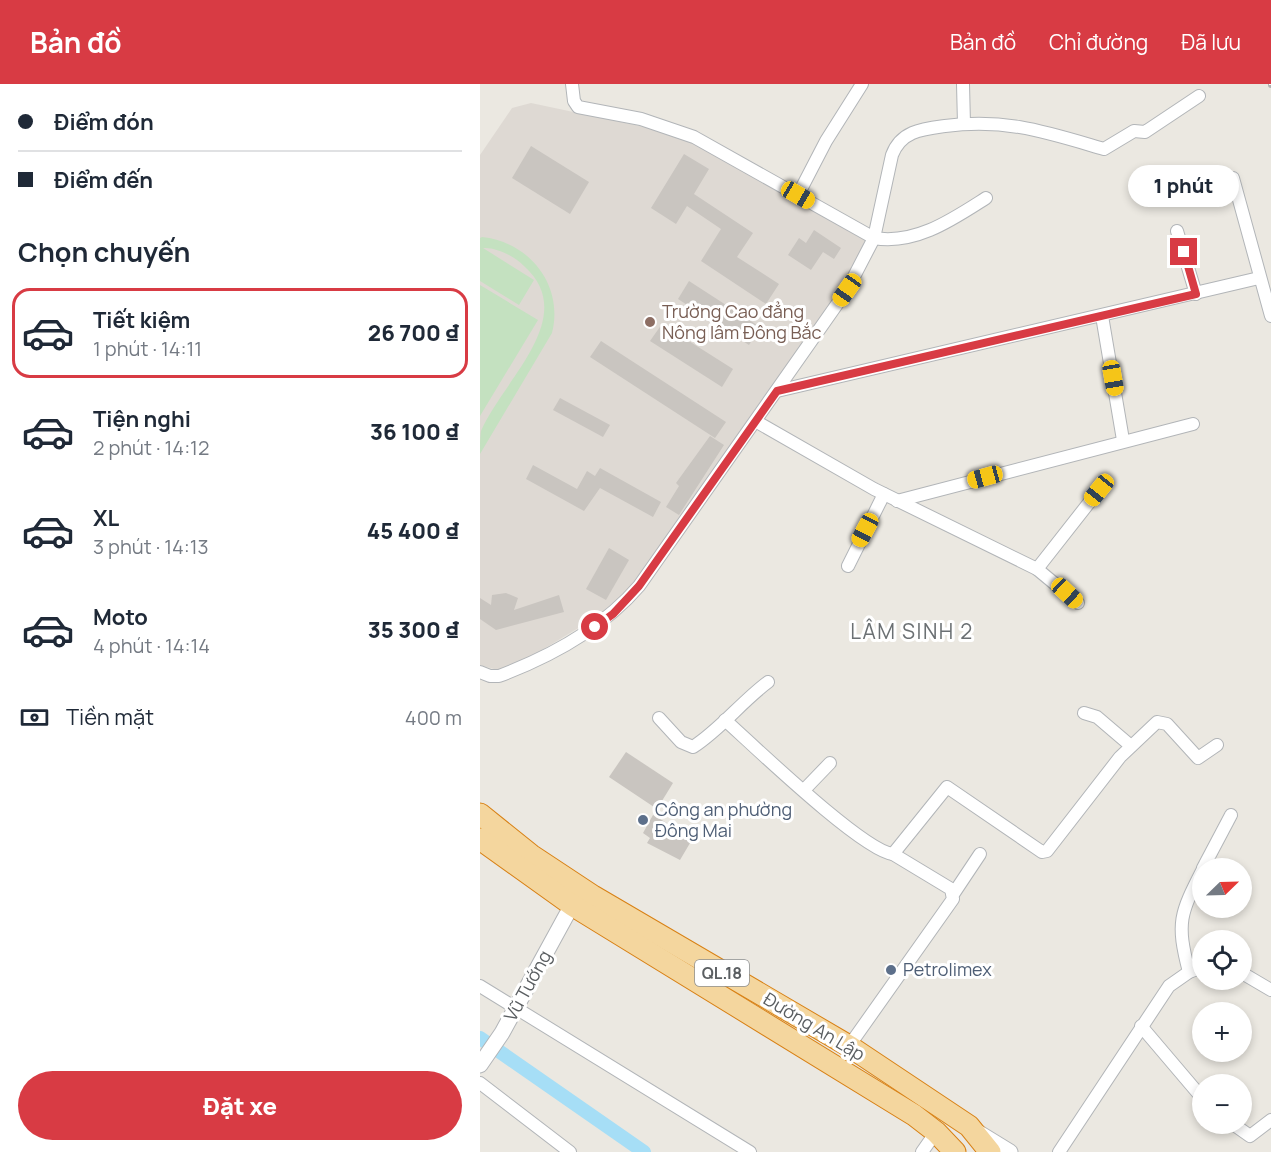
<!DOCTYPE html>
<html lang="vi">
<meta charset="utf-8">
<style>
:root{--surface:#fff;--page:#f2f2f3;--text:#1f2937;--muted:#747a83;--line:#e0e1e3;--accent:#d83b44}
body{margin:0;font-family:Manrope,sans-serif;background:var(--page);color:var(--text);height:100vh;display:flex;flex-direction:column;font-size:22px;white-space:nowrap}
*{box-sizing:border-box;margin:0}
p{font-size:20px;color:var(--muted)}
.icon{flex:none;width:33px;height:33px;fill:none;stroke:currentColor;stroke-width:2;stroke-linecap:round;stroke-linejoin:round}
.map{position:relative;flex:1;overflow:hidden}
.drawer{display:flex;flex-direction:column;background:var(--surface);width:480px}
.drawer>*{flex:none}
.banner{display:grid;align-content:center;height:132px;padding:0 18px;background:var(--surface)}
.needle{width:39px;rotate:67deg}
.controls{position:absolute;left:712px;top:774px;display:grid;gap:12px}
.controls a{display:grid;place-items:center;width:60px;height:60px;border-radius:50%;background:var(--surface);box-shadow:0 3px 9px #0003;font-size:30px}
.end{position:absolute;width:27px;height:27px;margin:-14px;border:8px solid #d83b44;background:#fff;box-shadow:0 0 0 3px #fff}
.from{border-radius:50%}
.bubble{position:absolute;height:42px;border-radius:21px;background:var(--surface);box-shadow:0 3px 9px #0003;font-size:20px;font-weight:800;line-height:42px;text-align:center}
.car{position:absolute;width:18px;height:36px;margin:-18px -9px;border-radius:8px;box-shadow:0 0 4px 2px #0007;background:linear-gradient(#f5c518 24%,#345 0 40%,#f5c518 0 76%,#345 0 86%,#f5c518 0)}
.banner b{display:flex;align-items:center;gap:21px;height:57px;font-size:22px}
.banner b+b{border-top:2px solid var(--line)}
.banner i{width:15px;height:15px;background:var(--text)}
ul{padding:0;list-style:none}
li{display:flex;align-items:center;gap:18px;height:90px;margin:0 12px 9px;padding:0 6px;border:3px solid transparent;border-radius:18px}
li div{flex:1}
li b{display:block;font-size:22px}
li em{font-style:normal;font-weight:800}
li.active{border-color:var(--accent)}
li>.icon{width:54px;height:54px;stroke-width:1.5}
h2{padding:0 18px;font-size:27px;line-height:72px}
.pay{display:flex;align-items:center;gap:15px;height:66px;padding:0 18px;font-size:22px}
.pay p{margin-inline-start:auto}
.action{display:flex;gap:12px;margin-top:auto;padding:12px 18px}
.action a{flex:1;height:69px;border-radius:36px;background:var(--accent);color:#fff;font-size:24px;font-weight:800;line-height:69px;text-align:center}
header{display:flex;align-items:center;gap:36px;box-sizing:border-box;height:84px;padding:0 30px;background:var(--accent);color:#fff}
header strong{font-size:28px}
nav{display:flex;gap:33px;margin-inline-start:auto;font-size:21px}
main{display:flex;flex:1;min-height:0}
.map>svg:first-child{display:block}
</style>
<header>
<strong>Bản đồ</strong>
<nav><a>Bản đồ</a><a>Chỉ đường</a><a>Đã lưu</a></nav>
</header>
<main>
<section class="drawer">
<div class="banner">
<b><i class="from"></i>Điểm đón</b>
<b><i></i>Điểm đến</b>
</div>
<h2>Chọn chuyến</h2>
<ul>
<li class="active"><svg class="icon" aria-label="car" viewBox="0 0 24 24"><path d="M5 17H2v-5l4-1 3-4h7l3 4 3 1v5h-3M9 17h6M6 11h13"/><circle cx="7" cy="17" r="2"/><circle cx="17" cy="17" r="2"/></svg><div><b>Tiết kiệm</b><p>1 phút · 14:11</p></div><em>26 700 ₫</em></li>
<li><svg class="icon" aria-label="car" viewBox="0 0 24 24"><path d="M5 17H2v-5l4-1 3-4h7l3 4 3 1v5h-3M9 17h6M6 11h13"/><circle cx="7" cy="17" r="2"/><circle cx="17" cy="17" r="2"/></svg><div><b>Tiện nghi</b><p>2 phút · 14:12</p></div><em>36 100 ₫</em></li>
<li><svg class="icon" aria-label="car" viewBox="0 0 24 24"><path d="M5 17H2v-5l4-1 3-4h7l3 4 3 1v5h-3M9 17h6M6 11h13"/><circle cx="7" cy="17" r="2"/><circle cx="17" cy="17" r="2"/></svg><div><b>XL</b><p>3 phút · 14:13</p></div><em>45 400 ₫</em></li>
<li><svg class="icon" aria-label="car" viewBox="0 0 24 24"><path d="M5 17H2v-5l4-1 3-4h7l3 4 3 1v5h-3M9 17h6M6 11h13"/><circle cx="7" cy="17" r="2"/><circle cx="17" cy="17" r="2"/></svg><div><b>Moto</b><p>4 phút · 14:14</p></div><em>35 300 ₫</em></li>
</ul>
<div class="pay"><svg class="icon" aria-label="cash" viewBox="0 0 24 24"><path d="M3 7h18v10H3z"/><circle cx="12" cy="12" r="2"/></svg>Tiền mặt<p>400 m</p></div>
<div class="action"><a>Đặt xe</a></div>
</section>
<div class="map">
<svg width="791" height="1068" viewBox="0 0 791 1068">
<rect width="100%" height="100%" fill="#ebe8e1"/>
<polygon fill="#ded9d3" points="51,19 169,44 202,54 239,71 392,159 168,485 143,513 123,529 34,583 21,587 0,581 0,71 32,24"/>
<g fill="#c4e1c0">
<path d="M2 153C50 158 84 202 72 249L0 370C0 363 0 353 1 347 22 297 101 233 44 182 34 172 16 163 3 164L54 196 39 221 0 197V154Z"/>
<polygon points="0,201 58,236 0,332"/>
</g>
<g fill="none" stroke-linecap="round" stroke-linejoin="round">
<polyline stroke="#a6def6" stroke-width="14" points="0,954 164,1068"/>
</g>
<g fill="#c9c5c0">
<polygon points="51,62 109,98 90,130 32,94"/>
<polygon points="204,70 229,85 214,110 273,149 257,173 299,200 286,220 221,177 241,145 207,122 196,140 171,124"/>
<polygon points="334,146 361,164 354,175 343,168 331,186 308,171 319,154 326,159"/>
<polygon points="209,197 280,243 269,261 198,215"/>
<polygon points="182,240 253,285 242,303 170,257"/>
<polygon points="121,257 246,338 235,354 110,273"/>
<polygon points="80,314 130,341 123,353 73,326"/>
<polygon points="230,352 244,361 199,431 186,423 199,402 196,399"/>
<polygon points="53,381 97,405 107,387 115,392 120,384 181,418 173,433 120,404 104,427 46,395"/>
<polygon points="129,464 149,476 126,516 106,505"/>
<polygon points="26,509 38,514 34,526 79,511 84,528 16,546 0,535 0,514 11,521 12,511"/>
<polygon points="146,668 193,699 177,725 129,693"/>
<polygon points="173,731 213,754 200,776 167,759 170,754 163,749"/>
</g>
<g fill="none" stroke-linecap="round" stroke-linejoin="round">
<defs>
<g id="minor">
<path d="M92 0 94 17 98 23 161 35 214 53 394 154C436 161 473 135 506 114"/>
<polyline points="483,0 484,40"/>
<polyline points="753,94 791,232"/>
<polyline points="318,111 346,57 382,0"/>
<polyline points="697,147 716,210"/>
<polyline points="622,232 643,356"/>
<polyline points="297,307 779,194"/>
<polyline points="277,338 394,405 557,485 598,519"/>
<polyline points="417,417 713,340"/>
<polyline points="368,482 404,410"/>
<polyline points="557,485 619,406"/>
<path d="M0 588 10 592H19C72 572 122 545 159 502L367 206 394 154 412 71C421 47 442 45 465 42 526 34 566 48 624 65L654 47 665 48 719 12"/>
<polyline points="604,629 617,633 651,662"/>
<path d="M179 634 201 658 213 663C241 645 261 618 288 598"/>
<path d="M245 636C274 662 383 767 413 770L467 703 562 768 567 767 640 673 677 638 687 640 718 674 737 661"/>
<polyline points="324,706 350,679"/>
<polyline points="723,784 751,731"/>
<polyline points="474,809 500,770"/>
<path d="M709 888C696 838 700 830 723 785"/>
<polyline points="762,889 791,906"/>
<polyline points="0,902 270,1068"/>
<polyline points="661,942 723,1015"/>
<polyline points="369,962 473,815 471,805 413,770"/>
<polyline points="0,999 90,1068"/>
<polyline points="753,1040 770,1052 791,1036"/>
<polyline points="442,1068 456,1048"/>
<polyline points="579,1068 689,902 709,888 723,883"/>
</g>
<g id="tertiary">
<polyline points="0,981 22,949 92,821"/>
<polyline points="499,1049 530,1068"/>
</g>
<g id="trunk">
<polyline points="0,730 51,771 113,812 369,962 489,1042 510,1068"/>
<polyline points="0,755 92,821 434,1031 456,1048 475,1068"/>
</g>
</defs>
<use href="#minor" stroke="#b2b5b8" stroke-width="14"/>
<use href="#tertiary" stroke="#b2b5b8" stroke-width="17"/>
<use href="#trunk" stroke="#d88115" stroke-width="23"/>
<use href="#minor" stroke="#fff" stroke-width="12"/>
<use href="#tertiary" stroke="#fff" stroke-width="15"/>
<use href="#trunk" stroke="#f4d69e" stroke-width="21"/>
<defs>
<polyline id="rail" points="791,0 791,1"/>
</defs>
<use href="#rail" stroke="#b0b1b1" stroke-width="6"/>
<use href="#rail" stroke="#fff" stroke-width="4" stroke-dasharray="11" stroke-linecap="butt"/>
</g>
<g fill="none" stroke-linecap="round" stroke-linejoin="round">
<polyline stroke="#d83b44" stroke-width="8" points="115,543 133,530 159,502 297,307 716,210 704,168"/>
</g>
<circle fill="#8d6e63" stroke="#fff" stroke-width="2" cx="170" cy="238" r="6"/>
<g fill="#5c6f8a" stroke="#fff" stroke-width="2">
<circle cx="163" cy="736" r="6"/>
<circle cx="411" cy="886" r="6"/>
</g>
<g text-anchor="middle" stroke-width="6" stroke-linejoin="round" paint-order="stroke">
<rect fill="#fff" stroke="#8c8e90" stroke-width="1.5" x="215" y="876" width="54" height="26" rx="4.5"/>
<g font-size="16" font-weight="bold" fill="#5a5e61">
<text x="242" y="895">QL.18</text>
</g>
<g font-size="18" fill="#785e54" stroke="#fff" text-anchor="start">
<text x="182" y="234">Trường Cao đẳng<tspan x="182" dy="21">Nông lâm Đông Bắc</tspan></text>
</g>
<g font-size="18" fill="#4e5e75" stroke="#fff" text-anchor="start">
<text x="175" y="732">Công an phường<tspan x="175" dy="21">Đông Mai</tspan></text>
<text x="423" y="892">Petrolimex</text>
</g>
<g font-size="18" fill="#5a5e61" stroke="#fff">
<text transform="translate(48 902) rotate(-61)" y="6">Vũ Tướng</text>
<text transform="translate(334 943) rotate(31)" y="6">Đường An Lập</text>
</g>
<g font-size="21" letter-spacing="1.5" fill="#6b7073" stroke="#fff">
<text x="432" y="555">LÂM SINH 2</text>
</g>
</g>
</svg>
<div class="controls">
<a><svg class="needle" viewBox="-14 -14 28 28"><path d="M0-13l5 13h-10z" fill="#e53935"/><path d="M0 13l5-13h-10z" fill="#747a83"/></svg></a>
<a><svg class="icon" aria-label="locate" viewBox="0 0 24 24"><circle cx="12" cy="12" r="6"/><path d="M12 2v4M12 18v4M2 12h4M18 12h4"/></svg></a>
<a>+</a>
<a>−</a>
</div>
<i class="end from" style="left:115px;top:543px"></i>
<i class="end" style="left:704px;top:168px"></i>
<div class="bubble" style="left:648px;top:81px;width:111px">1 phút</div>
<i class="car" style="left:318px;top:111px;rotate:120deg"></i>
<i class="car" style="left:367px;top:206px;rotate:215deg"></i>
<i class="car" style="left:633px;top:294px;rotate:170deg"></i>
<i class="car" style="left:505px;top:393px;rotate:255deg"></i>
<i class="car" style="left:619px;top:406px;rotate:219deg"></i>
<i class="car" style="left:385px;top:446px;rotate:208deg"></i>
<i class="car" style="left:587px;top:509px;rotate:133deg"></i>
</div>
</main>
